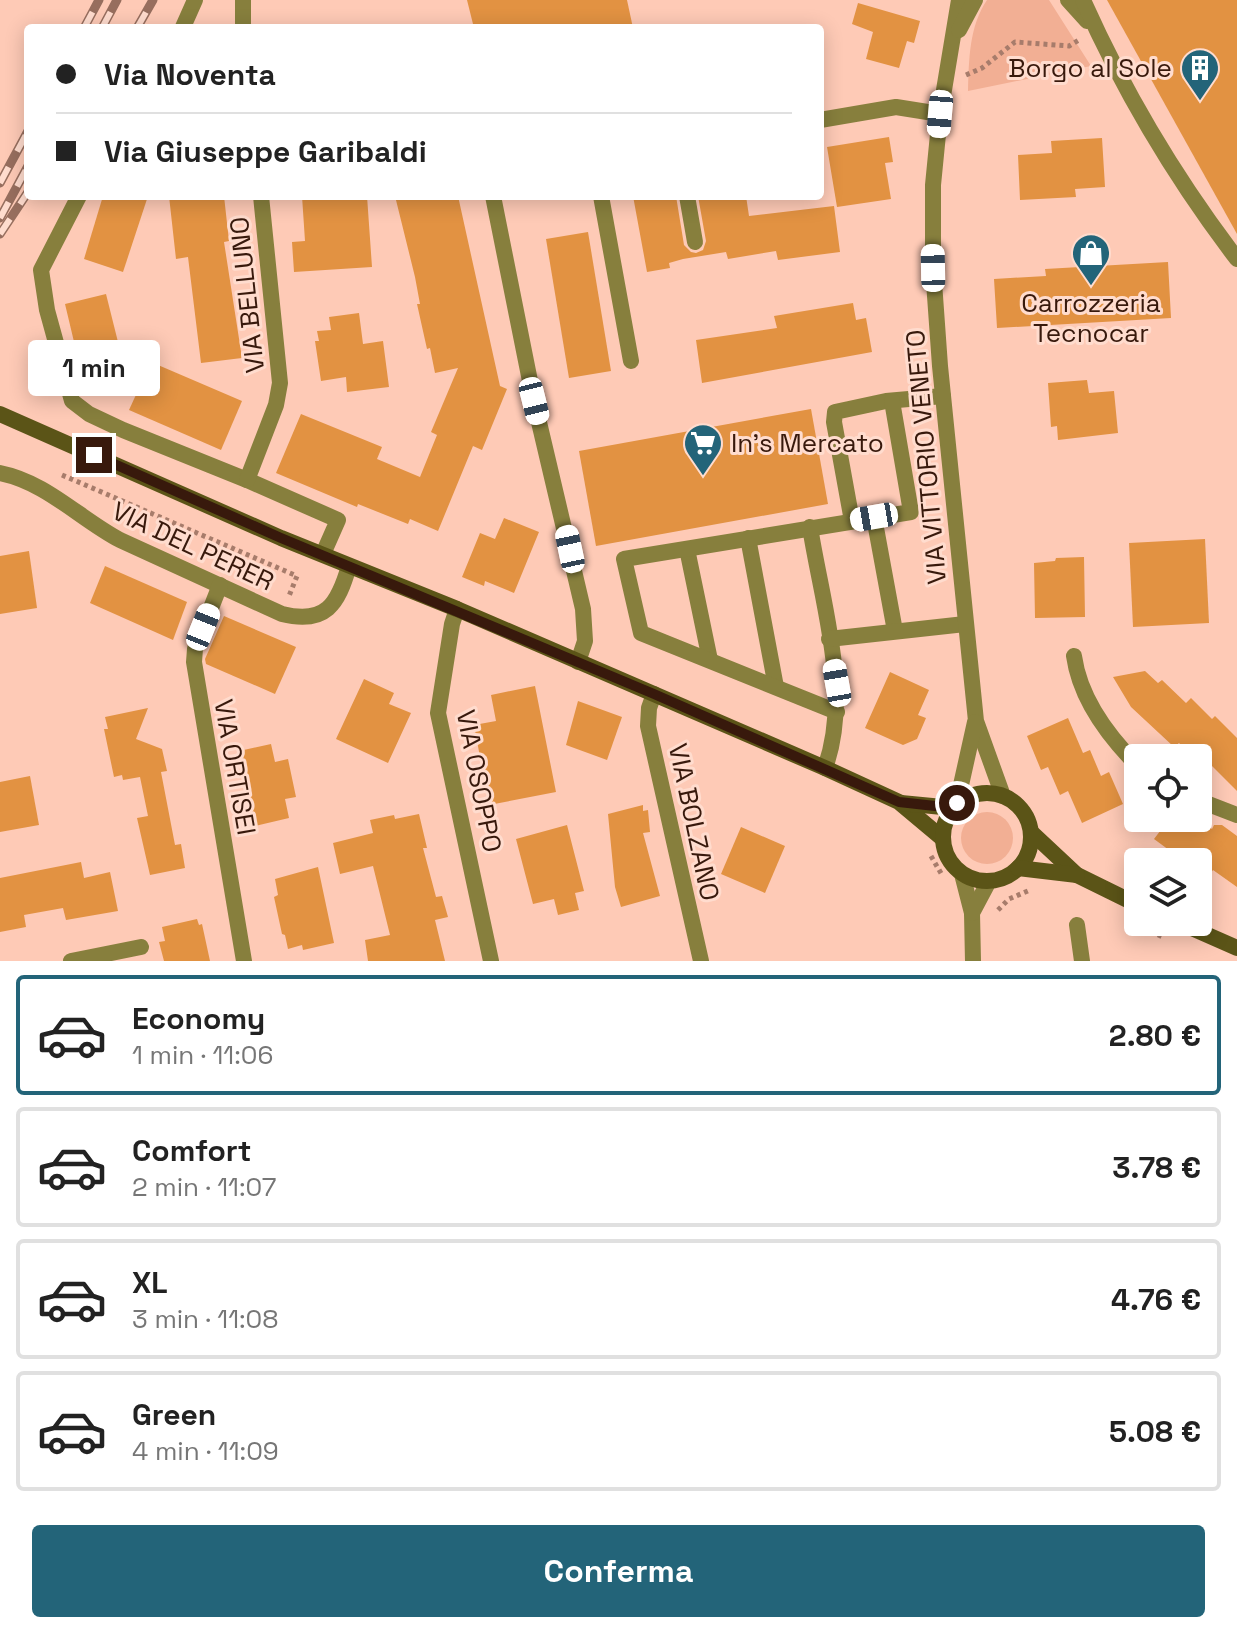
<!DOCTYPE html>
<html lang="it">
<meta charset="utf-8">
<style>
:root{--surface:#fff;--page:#f2f2f2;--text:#222;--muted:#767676;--line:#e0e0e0;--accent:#236479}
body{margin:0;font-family:"Space Grotesk",sans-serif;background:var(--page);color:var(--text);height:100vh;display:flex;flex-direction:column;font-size:30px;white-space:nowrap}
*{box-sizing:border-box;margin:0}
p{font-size:26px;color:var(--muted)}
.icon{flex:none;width:44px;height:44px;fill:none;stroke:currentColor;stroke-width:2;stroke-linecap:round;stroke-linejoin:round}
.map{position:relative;height:961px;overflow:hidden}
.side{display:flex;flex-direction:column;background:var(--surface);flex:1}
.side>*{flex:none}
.top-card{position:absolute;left:24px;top:24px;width:800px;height:176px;border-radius:8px;box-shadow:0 4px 20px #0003;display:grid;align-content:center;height:176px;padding:0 32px;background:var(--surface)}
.controls{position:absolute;left:1124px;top:744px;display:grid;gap:16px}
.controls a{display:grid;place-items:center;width:88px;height:88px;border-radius:8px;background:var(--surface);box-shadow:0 4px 20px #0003;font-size:40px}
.end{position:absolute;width:36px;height:36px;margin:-18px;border:10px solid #38190c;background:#fff;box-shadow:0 0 0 4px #fff}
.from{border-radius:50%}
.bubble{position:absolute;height:56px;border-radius:8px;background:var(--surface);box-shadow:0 4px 20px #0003;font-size:26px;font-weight:800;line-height:56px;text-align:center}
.car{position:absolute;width:24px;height:48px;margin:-24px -12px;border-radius:10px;box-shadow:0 0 6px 2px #0007;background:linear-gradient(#fff 24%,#345 0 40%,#fff 0 76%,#345 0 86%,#fff 0)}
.top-card b{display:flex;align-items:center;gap:28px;height:76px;font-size:30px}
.top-card b+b{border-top:2px solid var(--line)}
.top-card i{width:20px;height:20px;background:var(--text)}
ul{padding:14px 0 0;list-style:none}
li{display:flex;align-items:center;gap:24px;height:120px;margin:0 16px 12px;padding:0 16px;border:4px solid var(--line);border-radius:8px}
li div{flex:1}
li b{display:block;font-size:30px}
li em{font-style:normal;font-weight:800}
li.selected{border-color:var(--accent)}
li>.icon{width:72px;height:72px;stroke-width:1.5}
.cta{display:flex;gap:16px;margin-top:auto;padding:16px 32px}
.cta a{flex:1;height:92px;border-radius:8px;background:var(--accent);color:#fff;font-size:32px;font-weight:800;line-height:92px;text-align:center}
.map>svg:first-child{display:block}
</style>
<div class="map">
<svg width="1237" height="961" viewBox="0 0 1237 961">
<rect width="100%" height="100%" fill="#fecab6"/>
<g fill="#f2af94">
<path d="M987 0H1049L1091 66 968 91C969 59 969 27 987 0Z"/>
<circle cx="987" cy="838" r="26"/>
</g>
<g fill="#e29242">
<polygon points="467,0 627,0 633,28 474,28"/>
<polygon points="1107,0 1237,0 1237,234"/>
<polygon points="858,3 920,21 914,43 907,41 899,68 866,59 873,32 852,24"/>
<polygon points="889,137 893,162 885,163 891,199 837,207 827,147"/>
<polygon points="1102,138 1105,187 1075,189 1076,197 1020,200 1018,155 1052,153 1051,141"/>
<polygon points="103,196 148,196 123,272 84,259"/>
<polygon points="169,196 224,196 229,241 224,242 242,358 201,363 188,257 176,259"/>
<polygon points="302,196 367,196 372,267 294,272 292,242 305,241"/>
<polygon points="395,196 458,196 500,386 507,389 482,450 473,446 438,531 410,519 408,524 358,504 357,507 276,473 301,414 382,447 377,459 420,477 437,435 431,432 458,368 435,373 430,348 427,349 417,304 420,304 415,277"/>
<polygon points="633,196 676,196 684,245 691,252 696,253 703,250 706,241 698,196 746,196 749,216 834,206 840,252 778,260 776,251 728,259 726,252 683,259 669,263 670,268 647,272"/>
<polygon points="588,232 611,371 569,378 546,239"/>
<polygon points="1168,262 1171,318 997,328 994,279 1046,276 1045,269"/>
<polygon points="106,294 125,370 87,379 84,366 80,367 65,304"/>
<polygon points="853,303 856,320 866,318 872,352 702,383 696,340 777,328 774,316"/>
<polygon points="359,313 363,344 383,341 389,387 347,392 346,377 321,381 315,341 319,341 317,331 331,330 329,317"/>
<polygon points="151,362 242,401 221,450 129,410"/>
<polygon points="1087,380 1089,393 1114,391 1118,433 1058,440 1057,426 1051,427 1048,383"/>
<polygon points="811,409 828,504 596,546 579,451"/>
<polygon points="504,518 539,532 514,593 485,581 484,586 462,577 480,533 495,539"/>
<polygon points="1205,539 1209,623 1133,627 1129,543"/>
<polygon points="29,551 37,608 0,614 0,556"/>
<polygon points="1084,557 1085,617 1035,618 1034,563 1055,561 1056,558"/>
<polygon points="105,566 187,602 173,640 90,603"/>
<polygon points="224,616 296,647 275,694 206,664 205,659"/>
<polygon points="1145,671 1158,683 1162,680 1186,703 1191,698 1212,719 1215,716 1237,738 1237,791 1207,761 1202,766 1198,758 1194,758 1179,743 1174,747 1131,707 1113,677"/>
<polygon points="890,672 929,690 918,715 926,718 917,739 903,745 865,728"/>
<polygon points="364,679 394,693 389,704 411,713 388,763 336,739"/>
<polygon points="535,686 556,792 489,805 474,725 496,721 491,695"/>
<polygon points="578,701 622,717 607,760 566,745"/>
<polygon points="148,708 136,739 162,749 167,771 161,772 175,845 181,844 185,868 150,875 137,818 148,816 140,777 123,780 122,775 114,777 104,729 108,729 105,717"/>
<polygon points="1068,718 1083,753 1090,750 1101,776 1109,772 1123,804 1082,823 1068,791 1060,795 1048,767 1041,770 1027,736"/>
<polygon points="271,744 275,762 288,759 296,797 285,799 289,818 255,826 239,751"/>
<polygon points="30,776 39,825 0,832 0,782"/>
<polygon points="643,805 643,811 648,810 650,832 643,833 660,896 621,907 615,887 608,814"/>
<polygon points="419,814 427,848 423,848 436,897 442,896 448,917 435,920 445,961 368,961 365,940 390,935 373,866 340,874 333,843 373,833 370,820 394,815 395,819"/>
<polygon points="1170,818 1197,818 1212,829 1214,825 1222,825 1237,836 1237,887 1213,870 1209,876 1198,867 1198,862 1180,862 1166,852 1169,850 1154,839"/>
<polygon points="567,825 584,891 575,893 579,910 558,915 554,899 533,904 516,839"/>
<polygon points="741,827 785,846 765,893 721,874"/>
<polygon points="81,862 84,878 110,872 118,911 66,920 63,908 24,915 26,927 0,932 0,878"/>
<polygon points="318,867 334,943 303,950 302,945 288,949 285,935 282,934 274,897 278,895 275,879"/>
<polygon points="197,919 199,925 202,924 210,961 164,961 159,942 165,941 162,927"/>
</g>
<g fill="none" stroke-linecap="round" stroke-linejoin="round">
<g stroke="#a77c6b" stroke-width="5" stroke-dasharray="4 4" stroke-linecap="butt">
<polyline points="966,75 982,68 1015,42 1069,46 1079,40"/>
<polyline points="62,475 297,576 289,596"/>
<polyline points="931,856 942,875"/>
<polyline points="998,910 1009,899 1030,890"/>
<polyline points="1136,925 1163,937"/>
</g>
<g stroke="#877f3d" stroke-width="16">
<polyline points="874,517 895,631"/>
<polyline points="852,521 834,422 835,412 886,401 943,396"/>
<path d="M810 527C822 604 852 693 825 768"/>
<polyline points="748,538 776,687"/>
<polyline points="687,549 710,660"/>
<polyline points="829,639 965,624"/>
<polyline points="837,712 641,633 624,559 911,512 892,401"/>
</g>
<g stroke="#877f3d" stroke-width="16">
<polyline points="959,0 940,114 933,185 933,268 940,366 976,721 1003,796"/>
<polyline points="1068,0 1087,21"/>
<path d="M1083 0C1124 92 1176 179 1237 259"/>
<polyline points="183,27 195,0"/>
<polyline points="243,28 243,0"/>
<polyline points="959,30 975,0"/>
<polyline points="820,120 896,107 940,114"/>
<polyline points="79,196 41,270 47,310 72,401 89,414 123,430 247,480 338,520 323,554"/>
<polyline points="493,196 534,401 583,609 585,641 578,662"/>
<polyline points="601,196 631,361"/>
<polyline points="687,196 695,242"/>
<path d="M0 473C46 482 80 519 120 540L282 614C326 625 338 604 349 566"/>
<polyline points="247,480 276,405 280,383 261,196"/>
<polyline points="220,585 195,649 194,662 244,961"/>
<polyline points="457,609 452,624 438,713 491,961"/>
<path d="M1074 656C1080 699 1108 736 1138 766"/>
<polyline points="654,694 649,708 648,726 701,961"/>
<polyline points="1198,800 1237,815"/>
<polyline points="957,803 975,722"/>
<polyline points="962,874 972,913 973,961"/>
<polyline points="972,913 989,881"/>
<polyline points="1077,925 1082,961"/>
<polyline points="71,961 141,947"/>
</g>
<g stroke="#5b5417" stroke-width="16">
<polyline points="0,414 281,538 457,609 825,768 899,802 942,838"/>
<circle cx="987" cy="837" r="44"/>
<polyline points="901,803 953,808"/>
<polyline points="1031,832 1077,875 1138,905"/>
<polyline points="1018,868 1077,875"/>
<polyline points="1178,922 1237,948"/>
</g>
<defs>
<g id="rail">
<polyline points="84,28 99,0"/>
<polyline points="102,28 117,0"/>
<polyline points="137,28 153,0"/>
<polyline points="0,183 28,131"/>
<polyline points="0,218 28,166"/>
<polyline points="0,234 28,192"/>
</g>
</defs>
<use href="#rail" stroke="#976e5e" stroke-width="9"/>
<use href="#rail" stroke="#ffdcce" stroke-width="6" stroke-dasharray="18" stroke-linecap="butt"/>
</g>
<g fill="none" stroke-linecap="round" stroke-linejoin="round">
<polyline stroke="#38190c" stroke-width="10" points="94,455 281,538 654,694 899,802 953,808 957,803"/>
</g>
<defs>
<symbol id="building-pin" viewBox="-11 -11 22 30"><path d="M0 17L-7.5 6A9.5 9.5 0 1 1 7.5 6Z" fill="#236479" stroke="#ffdcce"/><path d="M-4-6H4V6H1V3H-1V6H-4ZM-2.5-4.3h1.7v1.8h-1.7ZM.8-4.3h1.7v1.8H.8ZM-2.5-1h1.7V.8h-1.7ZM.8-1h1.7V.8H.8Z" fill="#fff"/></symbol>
<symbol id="shop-pin" viewBox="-11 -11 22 30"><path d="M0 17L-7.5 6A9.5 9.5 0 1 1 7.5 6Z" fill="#236479" stroke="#ffdcce"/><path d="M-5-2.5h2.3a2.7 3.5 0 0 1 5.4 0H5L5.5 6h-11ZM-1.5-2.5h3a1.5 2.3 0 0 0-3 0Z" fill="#fff"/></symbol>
<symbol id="supermarket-pin" viewBox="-11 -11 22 30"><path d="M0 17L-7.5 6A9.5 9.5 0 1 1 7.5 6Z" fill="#236479" stroke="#ffdcce"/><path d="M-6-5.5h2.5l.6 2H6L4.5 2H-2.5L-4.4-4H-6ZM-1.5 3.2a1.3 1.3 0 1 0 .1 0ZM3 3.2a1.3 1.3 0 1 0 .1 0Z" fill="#fff"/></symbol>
</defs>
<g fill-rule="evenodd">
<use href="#building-pin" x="1178" y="46" width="44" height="60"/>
<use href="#shop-pin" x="1069" y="231" width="44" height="60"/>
<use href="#supermarket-pin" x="681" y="421" width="44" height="60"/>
</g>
<g text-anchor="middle" stroke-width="6" stroke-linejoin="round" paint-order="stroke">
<g font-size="26" fill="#38190c" stroke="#ffdcce" text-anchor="end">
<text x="1172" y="77">Borgo al Sole</text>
<text x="1091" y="312" text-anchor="middle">Carrozzeria<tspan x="1091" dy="30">Tecnocar</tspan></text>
<text x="731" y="452" text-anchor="start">In's Mercato</text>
</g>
<g font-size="26" fill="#38190c" stroke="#ffdcce">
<text transform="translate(247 295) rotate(-96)" y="9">VIA BELLUNO</text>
<text transform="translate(926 457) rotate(-95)" y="9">VIA VITTORIO VENETO</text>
<text transform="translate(193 546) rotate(25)" y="9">VIA DEL PERER</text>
<text transform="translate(235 767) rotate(80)" y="9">VIA ORTISEI</text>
<text transform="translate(479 781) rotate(79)" y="9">VIA OSOPPO</text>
<text transform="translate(694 822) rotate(78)" y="9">VIA BOLZANO</text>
</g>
</g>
</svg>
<div class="controls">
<a><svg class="icon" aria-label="locate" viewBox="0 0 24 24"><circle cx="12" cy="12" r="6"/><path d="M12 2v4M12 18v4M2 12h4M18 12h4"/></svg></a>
<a><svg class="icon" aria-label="layers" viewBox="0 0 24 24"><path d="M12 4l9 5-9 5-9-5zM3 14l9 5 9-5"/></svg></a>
</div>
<i class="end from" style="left:957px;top:803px"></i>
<i class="end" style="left:94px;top:455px"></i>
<div class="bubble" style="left:28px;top:340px;width:132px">1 min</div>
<i class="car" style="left:940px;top:114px;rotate:185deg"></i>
<i class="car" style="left:933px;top:268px;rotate:359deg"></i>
<i class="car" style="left:534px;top:401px;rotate:166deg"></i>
<i class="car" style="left:874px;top:517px;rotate:260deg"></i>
<i class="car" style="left:570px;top:549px;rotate:348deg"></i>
<i class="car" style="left:203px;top:627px;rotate:22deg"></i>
<i class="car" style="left:837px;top:683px;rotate:350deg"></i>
<div class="top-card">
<b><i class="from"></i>Via Noventa</b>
<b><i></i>Via Giuseppe Garibaldi</b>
</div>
</div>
<section class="side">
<ul>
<li class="selected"><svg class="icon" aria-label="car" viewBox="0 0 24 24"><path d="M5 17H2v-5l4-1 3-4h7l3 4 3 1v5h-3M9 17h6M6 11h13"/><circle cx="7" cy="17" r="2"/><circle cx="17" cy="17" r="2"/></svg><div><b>Economy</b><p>1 min · 11:06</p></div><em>2.80 €</em></li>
<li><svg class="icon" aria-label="car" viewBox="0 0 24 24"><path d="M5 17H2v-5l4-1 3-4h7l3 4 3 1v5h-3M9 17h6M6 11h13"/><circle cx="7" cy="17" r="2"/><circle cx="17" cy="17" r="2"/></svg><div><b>Comfort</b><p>2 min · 11:07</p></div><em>3.78 €</em></li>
<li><svg class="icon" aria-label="car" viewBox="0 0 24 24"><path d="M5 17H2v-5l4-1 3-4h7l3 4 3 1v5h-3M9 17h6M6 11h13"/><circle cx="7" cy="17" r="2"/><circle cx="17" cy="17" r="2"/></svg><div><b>XL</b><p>3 min · 11:08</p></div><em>4.76 €</em></li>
<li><svg class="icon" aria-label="car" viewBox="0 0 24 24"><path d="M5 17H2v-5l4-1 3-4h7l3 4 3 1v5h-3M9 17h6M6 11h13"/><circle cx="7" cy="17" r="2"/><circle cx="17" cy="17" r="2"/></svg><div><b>Green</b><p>4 min · 11:09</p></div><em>5.08 €</em></li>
</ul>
<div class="cta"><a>Conferma</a></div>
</section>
